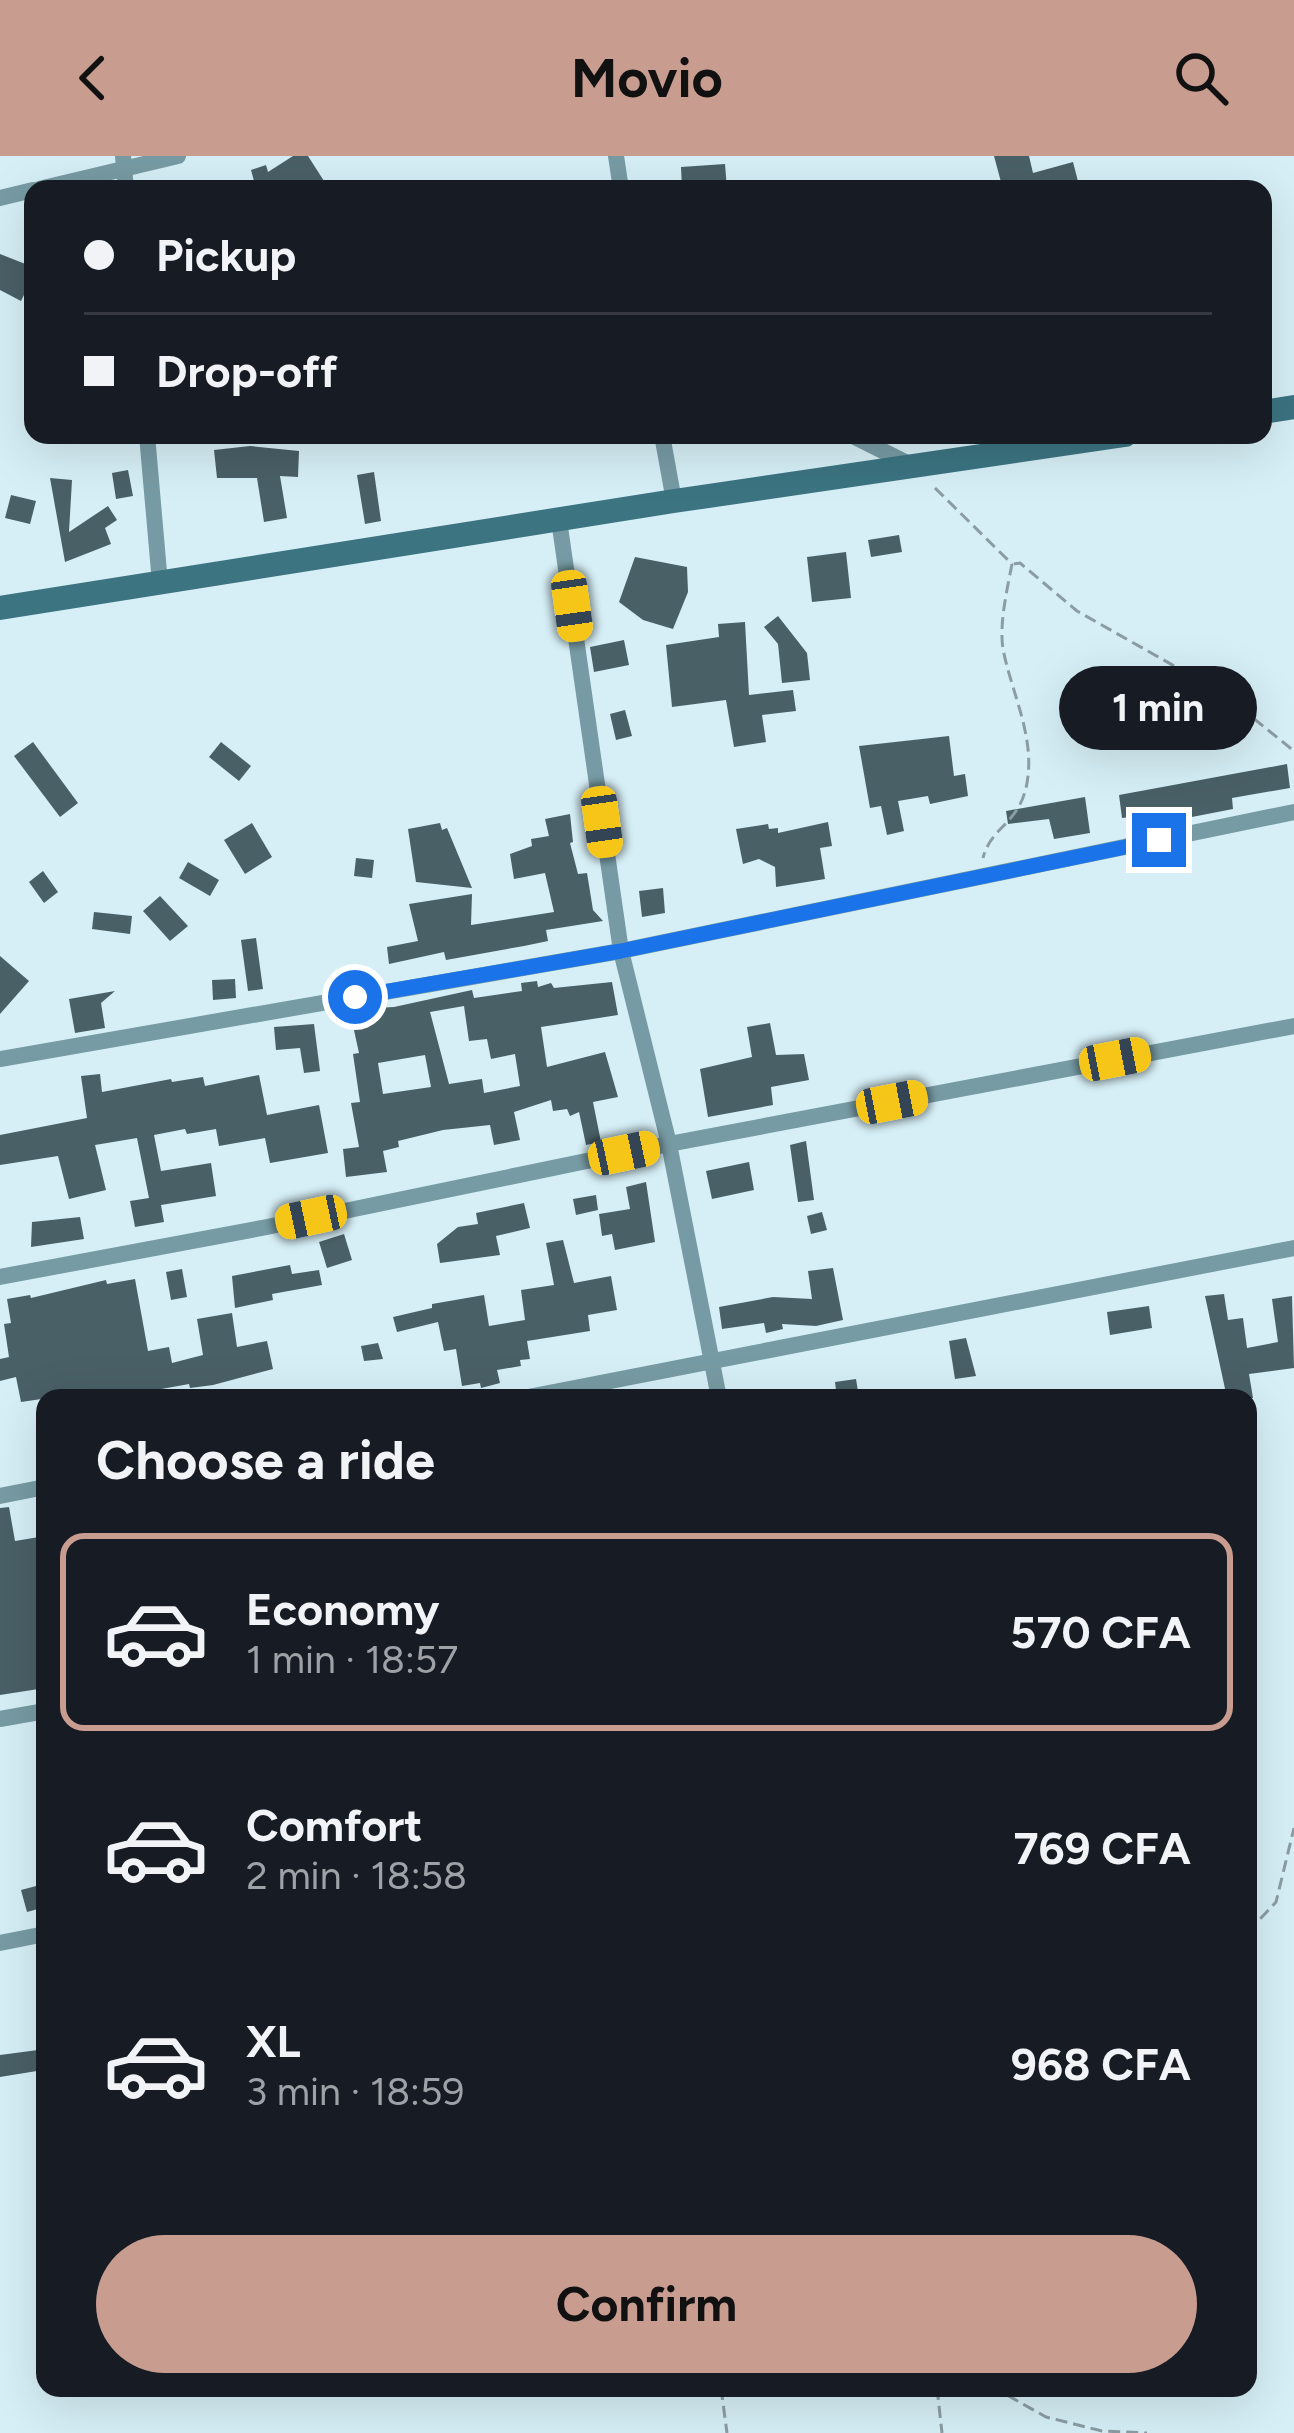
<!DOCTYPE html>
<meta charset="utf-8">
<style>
:root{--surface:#171b24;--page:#20242c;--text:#f1f3f6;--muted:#9ea1a6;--line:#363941;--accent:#c99c90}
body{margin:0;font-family:Figtree,sans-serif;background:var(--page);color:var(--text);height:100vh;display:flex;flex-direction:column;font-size:45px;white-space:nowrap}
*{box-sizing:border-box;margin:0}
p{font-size:39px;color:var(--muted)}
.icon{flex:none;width:66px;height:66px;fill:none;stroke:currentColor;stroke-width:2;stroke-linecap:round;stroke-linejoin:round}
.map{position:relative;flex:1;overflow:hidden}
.details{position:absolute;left:36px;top:1233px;width:1221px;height:1008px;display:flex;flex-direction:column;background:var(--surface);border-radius:24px;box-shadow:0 12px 48px #0002}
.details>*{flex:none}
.guide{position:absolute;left:24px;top:24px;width:1248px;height:264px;border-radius:24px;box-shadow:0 12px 48px #0002;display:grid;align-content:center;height:264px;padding:0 60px;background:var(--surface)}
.end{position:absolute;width:54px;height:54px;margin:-27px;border:15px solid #1a73e8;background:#fff;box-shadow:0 0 0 6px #fff}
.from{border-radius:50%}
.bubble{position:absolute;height:84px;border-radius:42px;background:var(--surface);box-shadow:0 12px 48px #0002;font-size:39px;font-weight:700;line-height:84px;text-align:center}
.car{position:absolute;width:36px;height:72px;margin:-36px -18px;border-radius:15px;box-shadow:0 0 9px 3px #0007;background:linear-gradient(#f5c518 24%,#345 0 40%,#f5c518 0 76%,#345 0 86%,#f5c518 0)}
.guide b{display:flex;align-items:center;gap:42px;height:114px;font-size:45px}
.guide b+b{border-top:3px solid var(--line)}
.guide i{width:30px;height:30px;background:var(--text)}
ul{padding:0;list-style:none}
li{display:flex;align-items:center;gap:36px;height:198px;margin:0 24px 18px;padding:0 36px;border:6px solid transparent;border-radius:24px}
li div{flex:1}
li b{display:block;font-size:45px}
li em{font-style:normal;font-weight:700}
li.current{border-color:var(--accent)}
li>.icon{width:108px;height:108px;stroke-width:1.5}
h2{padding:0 60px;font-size:54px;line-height:144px}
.primary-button{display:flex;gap:24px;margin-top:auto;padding:24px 60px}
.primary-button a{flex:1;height:138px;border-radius:72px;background:var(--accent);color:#111;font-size:48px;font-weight:700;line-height:138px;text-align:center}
header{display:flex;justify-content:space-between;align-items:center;height:156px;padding:0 60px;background:var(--accent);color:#111;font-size:54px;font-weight:700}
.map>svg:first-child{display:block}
</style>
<header><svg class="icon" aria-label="back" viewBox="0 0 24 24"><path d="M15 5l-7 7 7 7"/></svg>Movio<svg class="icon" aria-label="search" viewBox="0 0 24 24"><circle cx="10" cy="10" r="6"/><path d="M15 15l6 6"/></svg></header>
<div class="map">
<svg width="1294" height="2277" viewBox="0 0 1294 2277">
<rect width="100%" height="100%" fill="#d6eff6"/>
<g fill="#496066" fill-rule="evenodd">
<polygon points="293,0 308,0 324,25 311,33 241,33 254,25 251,14 266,9 268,16"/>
<polygon points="994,0 1029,0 1033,17 1073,6 1080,33 994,33 993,28 1001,26"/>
<polygon points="725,8 727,33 682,33 681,11"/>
<polygon points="0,98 33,111 33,121 21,145 0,134"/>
<polygon points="250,290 299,295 298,321 280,320 287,362 264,366 257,322 217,322 214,294"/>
<polygon points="128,314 133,340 116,343 112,317"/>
<polygon points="374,316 381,365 365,368 357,319"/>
<polygon points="50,322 72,324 69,376 108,350 117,364 105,372 111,388 65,406"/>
<polygon points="11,339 36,345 30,368 5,362"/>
<polygon points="899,379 902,396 871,401 868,384"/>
<polygon points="846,396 851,442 812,446 807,401"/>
<polygon points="635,401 687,411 688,436 673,473 643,464 619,446"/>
<polygon points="778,460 807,497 810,524 782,527 778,488 764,471"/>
<polygon points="745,466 749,539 793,534 796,555 762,559 766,586 734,591 726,544 672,551 666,489 719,481 718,468"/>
<polygon points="624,484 629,509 594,516 590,491"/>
<polygon points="625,554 632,580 616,584 610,558"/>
<polygon points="949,580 954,620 965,618 968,640 930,648 928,640 898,645 904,675 887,679 881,650 870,652 859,590"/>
<polygon points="33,586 78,647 60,661 14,600"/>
<polygon points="221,586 251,610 239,625 209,601"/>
<polygon points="1287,608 1290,632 1232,642 1233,653 1161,667 1160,658 1122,662 1119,639"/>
<polygon points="1085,641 1090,677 1054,683 1049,663 1008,668 1006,655"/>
<polygon points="570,658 573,686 570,687 578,718 587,717 593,754 603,765 546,774 548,785 524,790 446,804 444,796 389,808 387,791 418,785 409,748 472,738 471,769 554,756 545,717 514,723 510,698 532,690 531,683 549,680 545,663"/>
<polygon points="828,666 832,690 820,692 825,723 776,731 775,711 759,703 743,708 736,673 768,668 769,673 778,672 778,677"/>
<polygon points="252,667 272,701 245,718 224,684"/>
<polygon points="440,667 442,674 447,672 472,732 416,726 408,673"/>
<polygon points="356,702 374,704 372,722 354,720"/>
<polygon points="188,706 219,724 210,740 179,722"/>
<polygon points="43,715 58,736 44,747 29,726"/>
<polygon points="663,732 665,757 642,761 639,735"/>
<polygon points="160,740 188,770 170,785 143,755"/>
<polygon points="94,756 132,760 130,778 92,773"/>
<polygon points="256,782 263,833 248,835 241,784"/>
<polygon points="0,800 29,825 0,858"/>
<polygon points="235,823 236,842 213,844 212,824"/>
<path d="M537 825 538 831 551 827 554 832 612 826 618 859 541 871 547 911 605 896 618 941 593 946 601 986 586 989 579 956 570 960 567 953 553 955 551 944 514 956 520 984 494 989 490 969 443 974 398 985 399 991 383 995 387 1016 346 1021 343 993 359 991 351 947 360 946 353 898 359 897 352 865 376 859 375 852 394 851 472 834 474 842 522 835 521 827ZM464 850 469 885 487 883 491 903 515 898 520 930 484 937 482 923 449 928 430 856ZM425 899 431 931 383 938 378 907Z"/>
<polygon points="115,835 101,847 105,872 75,877 69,843"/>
<polygon points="770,867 776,899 804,898 809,924 771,931 773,949 708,961 700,913 752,901 747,871"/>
<polygon points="314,868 320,915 304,917 300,892 276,894 274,871"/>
<polygon points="100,918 102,936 171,923 172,926 203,921 205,930 259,919 267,959 319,949 328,997 270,1007 265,982 219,990 216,973 187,978 185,973 154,979 161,1015 211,1007 216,1040 161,1049 164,1066 135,1071 130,1045 149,1042 137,982 95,989 106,1034 69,1043 58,1000 0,1009 0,979 87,962 81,920"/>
<polygon points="806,985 814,1044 798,1046 790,989"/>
<polygon points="749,1006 754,1034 712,1043 706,1015"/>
<polygon points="646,1026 655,1086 615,1094 612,1078 602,1080 599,1058 630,1053 626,1031"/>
<polygon points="596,1039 598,1054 576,1059 573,1043"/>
<polygon points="524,1047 530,1072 496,1080 500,1099 440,1107 437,1088 458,1071 478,1068 476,1057"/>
<polygon points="822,1056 827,1074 811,1078 807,1060"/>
<polygon points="80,1061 84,1083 31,1091 32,1066"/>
<polygon points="344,1078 352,1104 327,1112 319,1086"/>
<polygon points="563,1084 574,1127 611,1120 617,1154 588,1159 590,1175 527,1185 530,1203 520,1204 521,1210 497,1214 500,1227 481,1232 480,1227 462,1230 456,1193 444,1195 438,1166 397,1176 393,1161 432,1152 432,1148 484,1139 489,1170 525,1164 521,1134 554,1129 546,1087"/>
<polygon points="290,1109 292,1118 319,1114 322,1129 272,1138 273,1144 235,1152 232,1120"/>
<polygon points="833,1112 843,1164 816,1170 782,1168 783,1173 766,1177 764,1167 722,1173 719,1151 773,1141 812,1143 808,1115"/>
<polygon points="182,1113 187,1141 171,1144 166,1116"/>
<polygon points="135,1123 148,1195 169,1191 172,1207 203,1199 197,1163 232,1157 237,1191 267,1185 273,1213 213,1229 190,1232 189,1228 134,1238 134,1242 83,1242 82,1237 21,1246 16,1221 0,1225 0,1203 9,1201 4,1168 11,1167 7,1143 30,1139 31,1142 106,1124 107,1128"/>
<polygon points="1224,1138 1228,1164 1243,1162 1247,1192 1278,1186 1272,1143 1292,1140 1294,1212 1249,1218 1253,1242 1227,1242 1205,1140"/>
<polygon points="1149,1150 1152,1172 1110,1179 1107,1156"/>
<polygon points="966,1182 976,1220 955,1223 949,1185"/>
<polygon points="378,1187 383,1203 364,1205 361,1190"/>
<polygon points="856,1223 859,1242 837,1242 835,1226"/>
<polygon points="9,1351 15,1385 45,1380 45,1532 0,1539 0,1352"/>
<polygon points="40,1729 45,1751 27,1756 21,1734"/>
<polygon points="38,1894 43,1914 0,1921 0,1899"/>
</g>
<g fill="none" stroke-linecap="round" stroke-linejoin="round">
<g stroke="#8b9da3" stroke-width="3" stroke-dasharray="12 6" stroke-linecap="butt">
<path d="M935 332 1012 408C1007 434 999 468 1003 493 1012 539 1037 584 1026 632 1017 669 991 671 983 702"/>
<polyline points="1014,408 1020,407 1077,455 1222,537 1294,595"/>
<polyline points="1248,1776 1276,1746 1294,1672"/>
<polyline points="721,2232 727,2277"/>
<polyline points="937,2232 942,2277"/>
<polyline points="938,2232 961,2238 998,2234 1046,2261 1102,2275 1147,2277"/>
</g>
<g stroke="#779ba4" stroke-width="16">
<polyline points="123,0 126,33"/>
<polyline points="616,0 621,33"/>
<polyline points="39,33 178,0"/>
<polyline points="0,42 33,34"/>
<polyline points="147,279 160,427"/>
<polyline points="662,279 674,345"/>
<polyline points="851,279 909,308"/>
<polyline points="559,364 621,795 669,988 719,1242"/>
<polyline points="0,903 621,795 1294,656"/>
<polyline points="0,1121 267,1071 669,988 1294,870"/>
<polyline points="523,1242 1294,1092"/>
<polyline points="0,1340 45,1331"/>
<polyline points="0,1563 45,1555"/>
<polyline points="0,1787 45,1778"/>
</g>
<g stroke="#3c7482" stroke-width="24">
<polyline points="1263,256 1294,251"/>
<polyline points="0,452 674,345 1125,279"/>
</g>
</g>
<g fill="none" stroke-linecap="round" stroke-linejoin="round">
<polyline stroke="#1a73e8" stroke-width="15" points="355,841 621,795 1159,684"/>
</g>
</svg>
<i class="end from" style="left:355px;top:841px"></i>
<i class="end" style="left:1159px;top:684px"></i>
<div class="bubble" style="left:1059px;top:510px;width:198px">1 min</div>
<i class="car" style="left:572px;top:450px;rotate:172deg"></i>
<i class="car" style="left:602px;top:666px;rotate:172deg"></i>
<i class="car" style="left:1115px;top:903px;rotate:79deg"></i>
<i class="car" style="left:892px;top:946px;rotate:79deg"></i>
<i class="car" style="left:624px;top:997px;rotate:78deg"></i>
<i class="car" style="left:311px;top:1061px;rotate:258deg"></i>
<div class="guide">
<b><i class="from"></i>Pickup</b>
<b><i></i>Drop-off</b>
</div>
<section class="details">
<h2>Choose a ride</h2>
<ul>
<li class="current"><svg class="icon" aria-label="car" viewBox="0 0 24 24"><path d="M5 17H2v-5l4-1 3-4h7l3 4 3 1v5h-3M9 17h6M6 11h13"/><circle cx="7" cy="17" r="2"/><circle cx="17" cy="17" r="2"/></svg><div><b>Economy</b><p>1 min · 18:57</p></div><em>570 CFA</em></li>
<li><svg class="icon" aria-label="car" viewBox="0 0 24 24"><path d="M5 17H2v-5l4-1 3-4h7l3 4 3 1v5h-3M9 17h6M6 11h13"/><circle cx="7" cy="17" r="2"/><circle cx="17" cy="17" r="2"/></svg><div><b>Comfort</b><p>2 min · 18:58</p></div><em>769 CFA</em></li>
<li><svg class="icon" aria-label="car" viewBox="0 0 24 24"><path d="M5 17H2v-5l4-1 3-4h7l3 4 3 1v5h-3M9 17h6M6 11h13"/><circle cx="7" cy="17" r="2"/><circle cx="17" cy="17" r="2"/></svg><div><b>XL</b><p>3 min · 18:59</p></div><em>968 CFA</em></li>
</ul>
<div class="primary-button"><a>Confirm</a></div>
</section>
</div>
